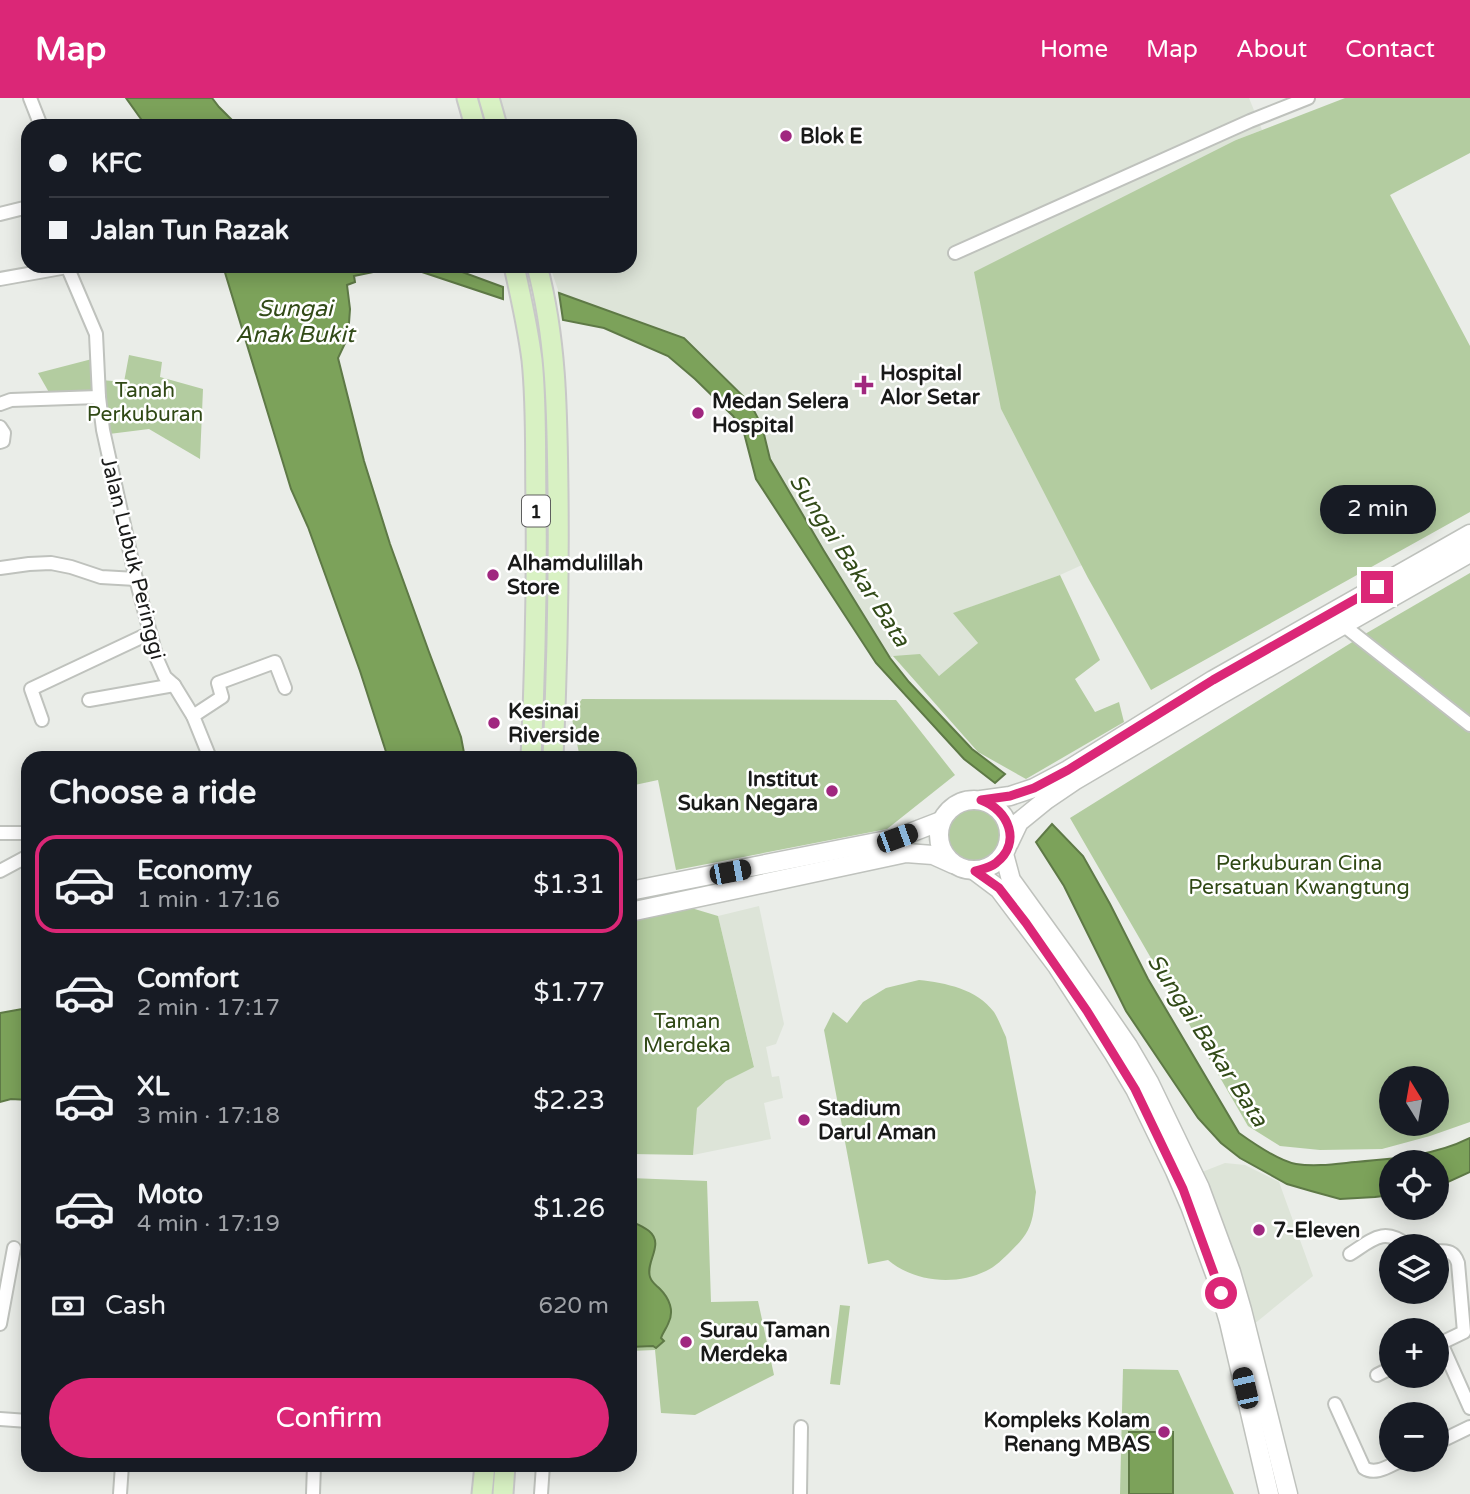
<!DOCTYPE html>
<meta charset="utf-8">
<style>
:root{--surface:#171b24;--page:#242831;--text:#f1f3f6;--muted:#9ea1a6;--line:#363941;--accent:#db2777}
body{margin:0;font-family:"Varela Round",sans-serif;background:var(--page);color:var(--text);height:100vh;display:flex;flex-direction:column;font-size:26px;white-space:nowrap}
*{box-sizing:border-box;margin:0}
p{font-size:23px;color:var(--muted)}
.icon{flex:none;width:38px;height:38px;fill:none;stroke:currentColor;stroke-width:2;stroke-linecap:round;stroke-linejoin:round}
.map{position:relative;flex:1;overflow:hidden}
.panel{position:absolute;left:21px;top:653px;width:616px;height:721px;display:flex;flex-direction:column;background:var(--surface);border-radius:21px;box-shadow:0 4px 18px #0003}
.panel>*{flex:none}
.guide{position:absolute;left:21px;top:21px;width:616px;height:154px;border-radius:21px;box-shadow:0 4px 18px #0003;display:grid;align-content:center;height:154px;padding:0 28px;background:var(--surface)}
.needle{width:46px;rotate:349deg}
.controls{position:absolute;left:1379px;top:968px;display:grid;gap:14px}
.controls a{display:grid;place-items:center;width:70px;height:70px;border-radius:50%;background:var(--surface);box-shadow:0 4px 18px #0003;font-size:35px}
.end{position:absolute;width:32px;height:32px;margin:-16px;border:9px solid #db2777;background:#fff;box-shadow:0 0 0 4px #fff}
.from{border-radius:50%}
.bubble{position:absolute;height:49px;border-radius:24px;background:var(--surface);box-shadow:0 4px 18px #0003;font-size:23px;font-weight:600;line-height:49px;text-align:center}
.car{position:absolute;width:21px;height:42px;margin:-21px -10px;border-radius:9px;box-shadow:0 0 5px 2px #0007;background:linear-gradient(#222 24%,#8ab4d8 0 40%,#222 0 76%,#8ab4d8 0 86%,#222 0)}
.guide b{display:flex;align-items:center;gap:24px;height:66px;font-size:26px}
.guide b+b{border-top:2px solid var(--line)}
.guide i{width:18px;height:18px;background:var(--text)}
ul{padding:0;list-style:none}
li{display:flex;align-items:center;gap:21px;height:98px;margin:0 14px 10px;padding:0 14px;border:4px solid transparent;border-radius:21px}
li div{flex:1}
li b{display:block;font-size:26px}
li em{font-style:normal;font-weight:600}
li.selected{border-color:var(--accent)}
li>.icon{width:63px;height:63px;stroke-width:1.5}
h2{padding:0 28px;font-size:32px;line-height:84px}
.pay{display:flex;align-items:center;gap:18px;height:77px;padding:0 28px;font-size:26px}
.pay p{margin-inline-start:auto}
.button{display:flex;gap:14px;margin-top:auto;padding:14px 28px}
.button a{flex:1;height:80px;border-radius:42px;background:var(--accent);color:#fff;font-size:28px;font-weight:600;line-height:80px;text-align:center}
header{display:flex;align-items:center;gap:42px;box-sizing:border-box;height:98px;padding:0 35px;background:var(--accent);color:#fff}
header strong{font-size:33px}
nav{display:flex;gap:38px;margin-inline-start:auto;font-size:24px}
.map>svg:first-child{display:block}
</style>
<header>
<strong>Map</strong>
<nav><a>Home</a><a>Map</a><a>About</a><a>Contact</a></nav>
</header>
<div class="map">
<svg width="1470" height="1396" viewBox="0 0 1470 1396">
<rect width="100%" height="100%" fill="#eaede8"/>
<g fill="#dde4d8">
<polygon points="500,0 1249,0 1262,32 1236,42 1001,311 1082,467 1060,477 954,515 978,545 939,578 893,558 890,560 824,453 770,361 762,328 750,305 684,240 559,195 550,168 630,168 630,28 509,28"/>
<polygon points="759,808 784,926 776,946 766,949 772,979 779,978 783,1000 764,1005 771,1041 693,1057 697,1010 726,983 754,968 718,818"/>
<polygon points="1225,1065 1245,1067 1279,1084 1313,1178 1248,1231 1240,1177 1221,1117 1202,1074"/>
</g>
<g fill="#b3cca0" fill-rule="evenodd">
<polygon points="1345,0 1470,0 1470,55 1390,97 1470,248 1470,414 1151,592 1088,480 1001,311 974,174 1236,42"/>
<polygon points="129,257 162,264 160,279 203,291 200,361 149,331 109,336 101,282 124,284"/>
<polygon points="92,261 95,298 51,298 38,275"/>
<polygon points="1470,475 1470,619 1365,536"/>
<polygon points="1060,477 1100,562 1075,581 1095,614 1119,604 1124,624 1026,681 978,654 893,558 920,556 939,578 978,545 953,515"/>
<path d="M1354 543 1470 635V1024L1430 1038 1382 1051 1320 1052 1280 1048 1248 1028 1070 720ZM1391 980H1437V1026H1391Z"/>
<polygon points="582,601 896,602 955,677 887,731 676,772 658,682 630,688 630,660 580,660 571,616"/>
<circle cx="974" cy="737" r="30"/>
<polygon points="678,806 718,818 754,969 726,983 697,1010 693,1057 630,1056 630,818"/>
<path d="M919 882C946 885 977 891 994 914 999 922 1002 931 1006 939L1036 1094C1034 1107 1034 1120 1028 1132 1024 1140 1018 1146 1011 1153 1004 1160 995 1169 986 1173 955 1188 914 1184 888 1162L868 1166 824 932 833 914 847 925 863 904 886 890Z"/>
<polygon points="630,1080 707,1083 711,1204 758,1203 774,1277 695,1317 661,1315 655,1252 630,1253"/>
<polygon points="840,1207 850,1208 840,1287 830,1286"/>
<polygon points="1123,1271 1178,1272 1234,1396 1120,1396"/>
</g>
<g fill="#7ca25a" stroke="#5e7946" stroke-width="2">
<polygon points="126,0 212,0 219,9 238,28 146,28"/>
<polygon points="223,168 402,168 354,178 355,184 347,187 350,211 348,239 338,260 364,363 390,446 429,554 461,639 465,660 388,660 360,573 308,429 291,391"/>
<polygon points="404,168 446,168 503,189 503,201"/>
<polygon points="559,195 684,240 750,305 762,328 770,361 824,453 890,560 909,584 972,651 1005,676 995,685 964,661 876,565 756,381 744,335 733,318 695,281 668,258 604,230 563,222"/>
<path d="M1052 726 1083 758 1110 806 1148 881 1239 1035C1253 1045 1279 1063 1296 1066 1315 1069 1335 1066 1355 1064 1394 1061 1434 1058 1470 1040V1074L1437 1089V1064H1391V1097L1375 1099 1340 1101 1311 1093 1287 1086 1240 1060 1221 1045 1198 1020 1126 913 1064 788 1036 744Z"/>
<polygon points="28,910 28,1002 11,1001 0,1004 0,915"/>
<path d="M630 1122C636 1126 644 1129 649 1133 665 1146 645 1164 650 1179 652 1185 656 1187 660 1191 669 1200 675 1213 668 1226 666 1231 663 1234 661 1240L664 1243 656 1250 653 1248 630 1249Z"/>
<rect x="1129" y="1334" width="44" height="62"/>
</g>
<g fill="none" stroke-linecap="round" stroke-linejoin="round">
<defs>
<g id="minor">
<polyline points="30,0 41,28"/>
<polyline points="0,116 28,109"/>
<polyline points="955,155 1250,23 1308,0"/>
<polyline points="67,168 96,236 99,299 103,332 136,481 157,561 165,579 174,587 193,618 210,660"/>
<polyline points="0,181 67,169"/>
<polyline points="0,306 11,302 99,299"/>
<polyline points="0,329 4,335 3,343 0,344"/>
<polyline points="0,470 29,466 51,465 71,469 101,479 136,481"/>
<polyline points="1343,527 1470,627"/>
<polyline points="89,602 174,587"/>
<polyline points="193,618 222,599 218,585 275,564 285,590"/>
<polyline points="42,622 31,591 150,535"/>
<polyline points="0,735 28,735"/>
<polyline points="0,773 28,758"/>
<path d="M1437 1153C1448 1153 1454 1153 1458 1165L1464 1234 1437 1247"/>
<path d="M1350 1156C1372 1142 1384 1128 1408 1148"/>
<polyline points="0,1226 14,1150"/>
<polyline points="1441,1245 1470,1310"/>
<polyline points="1377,1277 1391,1270"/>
<path d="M1335 1306 1364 1370C1376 1378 1390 1367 1402 1362"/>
<polyline points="0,1321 28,1323"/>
<polyline points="1437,1345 1470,1329"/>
<polyline points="120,1396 122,1367"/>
<polyline points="313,1396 314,1367"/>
<polyline points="541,1396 543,1367"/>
<polyline points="800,1396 801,1329"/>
</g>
<g id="secondary">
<circle cx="974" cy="737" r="35"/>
<polyline points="981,702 1010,698 1034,690 1068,672 1213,582 1470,436"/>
<polyline points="1009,745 1019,724 1046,702 1074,683 1220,597 1470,455"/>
<polyline points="1004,756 1011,782 1068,861 1128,948 1149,984 1200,1090 1231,1174 1242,1212 1288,1396"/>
<polyline points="975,773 999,791 1057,868 1114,956 1135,991 1175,1073 1190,1108 1216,1179 1229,1224 1269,1396"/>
<polyline points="630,793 897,740 941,723"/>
<polyline points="630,814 906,755 933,757 953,766"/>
</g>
<g id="primary">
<polyline points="467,0 475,28"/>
<polyline points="489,0 497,28"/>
<path d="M514 168C521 199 528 230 532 262 537 309 535 357 536 405 537 490 535 575 531 660"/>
<path d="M537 168C557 243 557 318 558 394 559 483 557 571 553 660"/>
<polyline points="482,1396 485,1367"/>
<polyline points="503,1396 505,1367"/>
</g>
</defs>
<use href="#minor" stroke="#bfc2bd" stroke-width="16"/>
<use href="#secondary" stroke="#bfc2bd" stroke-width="21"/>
<use href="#primary" stroke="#c8c8c8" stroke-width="23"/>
<use href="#minor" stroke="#fff" stroke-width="12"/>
<use href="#secondary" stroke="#fff" stroke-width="18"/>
<use href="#primary" stroke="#d8f1c3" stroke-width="19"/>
</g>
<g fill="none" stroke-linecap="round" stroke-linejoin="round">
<path stroke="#db2777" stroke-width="9" d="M1221 1195 1183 1091 1135 991 1087 913 1026 825 999 790 975 773C982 771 990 770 996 765 1022 745 1009 712 981 702L1010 698 1034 690 1068 672 1213 582 1377 489"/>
</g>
<g fill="#a0277f" stroke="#fff" stroke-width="2.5">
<circle cx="786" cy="38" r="7"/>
<path d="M860.5 276.5h7v7h7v7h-7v7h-7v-7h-7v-7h7z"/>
<circle cx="698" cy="315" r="7"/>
<circle cx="493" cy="477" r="7"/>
<circle cx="494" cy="625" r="7"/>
<circle cx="832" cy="693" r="7"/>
<circle cx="804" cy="1022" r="7"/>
<circle cx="1259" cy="1132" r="7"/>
<circle cx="686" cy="1244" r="7"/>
<circle cx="1164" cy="1334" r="7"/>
</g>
<g text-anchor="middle" stroke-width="5" stroke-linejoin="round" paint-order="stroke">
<rect fill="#fff" stroke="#5e5f5e" stroke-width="2" x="522" y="397.5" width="28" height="31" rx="5"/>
<g font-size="19" font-weight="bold" fill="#191a19">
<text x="536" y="420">1</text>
</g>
<g font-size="21" font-weight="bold" fill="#191a19" stroke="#fff" text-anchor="start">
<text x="800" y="45">Blok E</text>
<text x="880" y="282">Hospital<tspan x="880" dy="24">Alor Setar</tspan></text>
<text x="712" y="310">Medan Selera<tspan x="712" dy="24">Hospital</tspan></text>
<text x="507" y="472">Alhamdulillah<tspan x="507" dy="24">Store</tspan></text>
<text x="508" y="620">Kesinai<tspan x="508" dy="24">Riverside</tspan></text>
<text x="818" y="688" text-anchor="end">Institut<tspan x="818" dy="24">Sukan Negara</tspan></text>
<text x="818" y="1017">Stadium<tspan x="818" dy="24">Darul Aman</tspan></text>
<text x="1273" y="1139">7-Eleven</text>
<text x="700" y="1239">Surau Taman<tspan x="700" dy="24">Merdeka</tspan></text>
<text x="1150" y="1329" text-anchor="end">Kompleks Kolam<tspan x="1150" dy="24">Renang MBAS</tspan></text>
</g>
<g font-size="21" fill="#304915" stroke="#fff">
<text x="145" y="299">Tanah<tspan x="145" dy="24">Perkuburan</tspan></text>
<text x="1299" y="772">Perkuburan Cina<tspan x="1299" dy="24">Persatuan Kwangtung</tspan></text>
<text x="687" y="930">Taman<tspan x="687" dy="24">Merdeka</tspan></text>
</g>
<g font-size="21" fill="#191a19" stroke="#fff">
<text transform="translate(133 460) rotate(76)" y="7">Jalan Lubuk Peringgi</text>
</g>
<g font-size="23" font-style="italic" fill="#324b18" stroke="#fff">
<text x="295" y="218">Sungai<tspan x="295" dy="26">Anak Bukit</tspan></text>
<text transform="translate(850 462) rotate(57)" y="8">Sungai Bakar Bata</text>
<text transform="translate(1208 942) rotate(57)" y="8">Sungai Bakar Bata</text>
</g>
</g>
</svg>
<div class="controls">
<a><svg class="needle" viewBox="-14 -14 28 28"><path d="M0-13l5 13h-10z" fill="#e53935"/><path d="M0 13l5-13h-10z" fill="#9ea1a6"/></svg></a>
<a><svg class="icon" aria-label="locate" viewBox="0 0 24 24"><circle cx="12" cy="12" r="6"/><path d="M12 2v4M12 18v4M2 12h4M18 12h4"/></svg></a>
<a><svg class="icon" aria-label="layers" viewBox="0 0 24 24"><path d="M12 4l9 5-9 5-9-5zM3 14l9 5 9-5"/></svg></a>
<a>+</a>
<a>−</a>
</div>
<i class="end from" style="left:1221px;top:1195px"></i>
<i class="end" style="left:1377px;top:489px"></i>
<div class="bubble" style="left:1320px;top:387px;width:116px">2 min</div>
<i class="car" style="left:897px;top:740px;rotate:70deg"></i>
<i class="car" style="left:730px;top:774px;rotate:79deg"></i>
<i class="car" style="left:1245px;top:1290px;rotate:347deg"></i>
<div class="guide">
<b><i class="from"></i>KFC</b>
<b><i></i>Jalan Tun Razak</b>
</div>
<section class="panel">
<h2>Choose a ride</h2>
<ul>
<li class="selected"><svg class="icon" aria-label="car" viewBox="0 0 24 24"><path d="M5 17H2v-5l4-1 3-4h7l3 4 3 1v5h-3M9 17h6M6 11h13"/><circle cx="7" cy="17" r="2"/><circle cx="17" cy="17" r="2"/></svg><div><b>Economy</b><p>1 min · 17:16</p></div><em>$1.31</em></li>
<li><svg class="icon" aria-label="car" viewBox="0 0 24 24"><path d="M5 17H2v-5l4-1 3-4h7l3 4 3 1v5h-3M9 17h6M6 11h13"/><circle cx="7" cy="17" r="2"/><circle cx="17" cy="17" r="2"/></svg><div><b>Comfort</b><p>2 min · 17:17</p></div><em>$1.77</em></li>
<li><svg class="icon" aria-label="car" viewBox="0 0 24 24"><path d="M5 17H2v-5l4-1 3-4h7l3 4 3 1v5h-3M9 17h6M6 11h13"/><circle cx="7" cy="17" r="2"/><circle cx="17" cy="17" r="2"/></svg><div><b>XL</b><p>3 min · 17:18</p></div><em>$2.23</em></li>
<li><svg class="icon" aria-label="car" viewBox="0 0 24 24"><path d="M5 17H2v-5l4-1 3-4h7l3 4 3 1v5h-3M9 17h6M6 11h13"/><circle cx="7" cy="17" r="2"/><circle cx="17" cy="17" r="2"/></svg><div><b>Moto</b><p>4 min · 17:19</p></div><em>$1.26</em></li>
</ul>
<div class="pay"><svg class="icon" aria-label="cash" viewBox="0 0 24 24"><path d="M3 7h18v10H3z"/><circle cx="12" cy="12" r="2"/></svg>Cash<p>620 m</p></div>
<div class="button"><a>Confirm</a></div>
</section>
</div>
